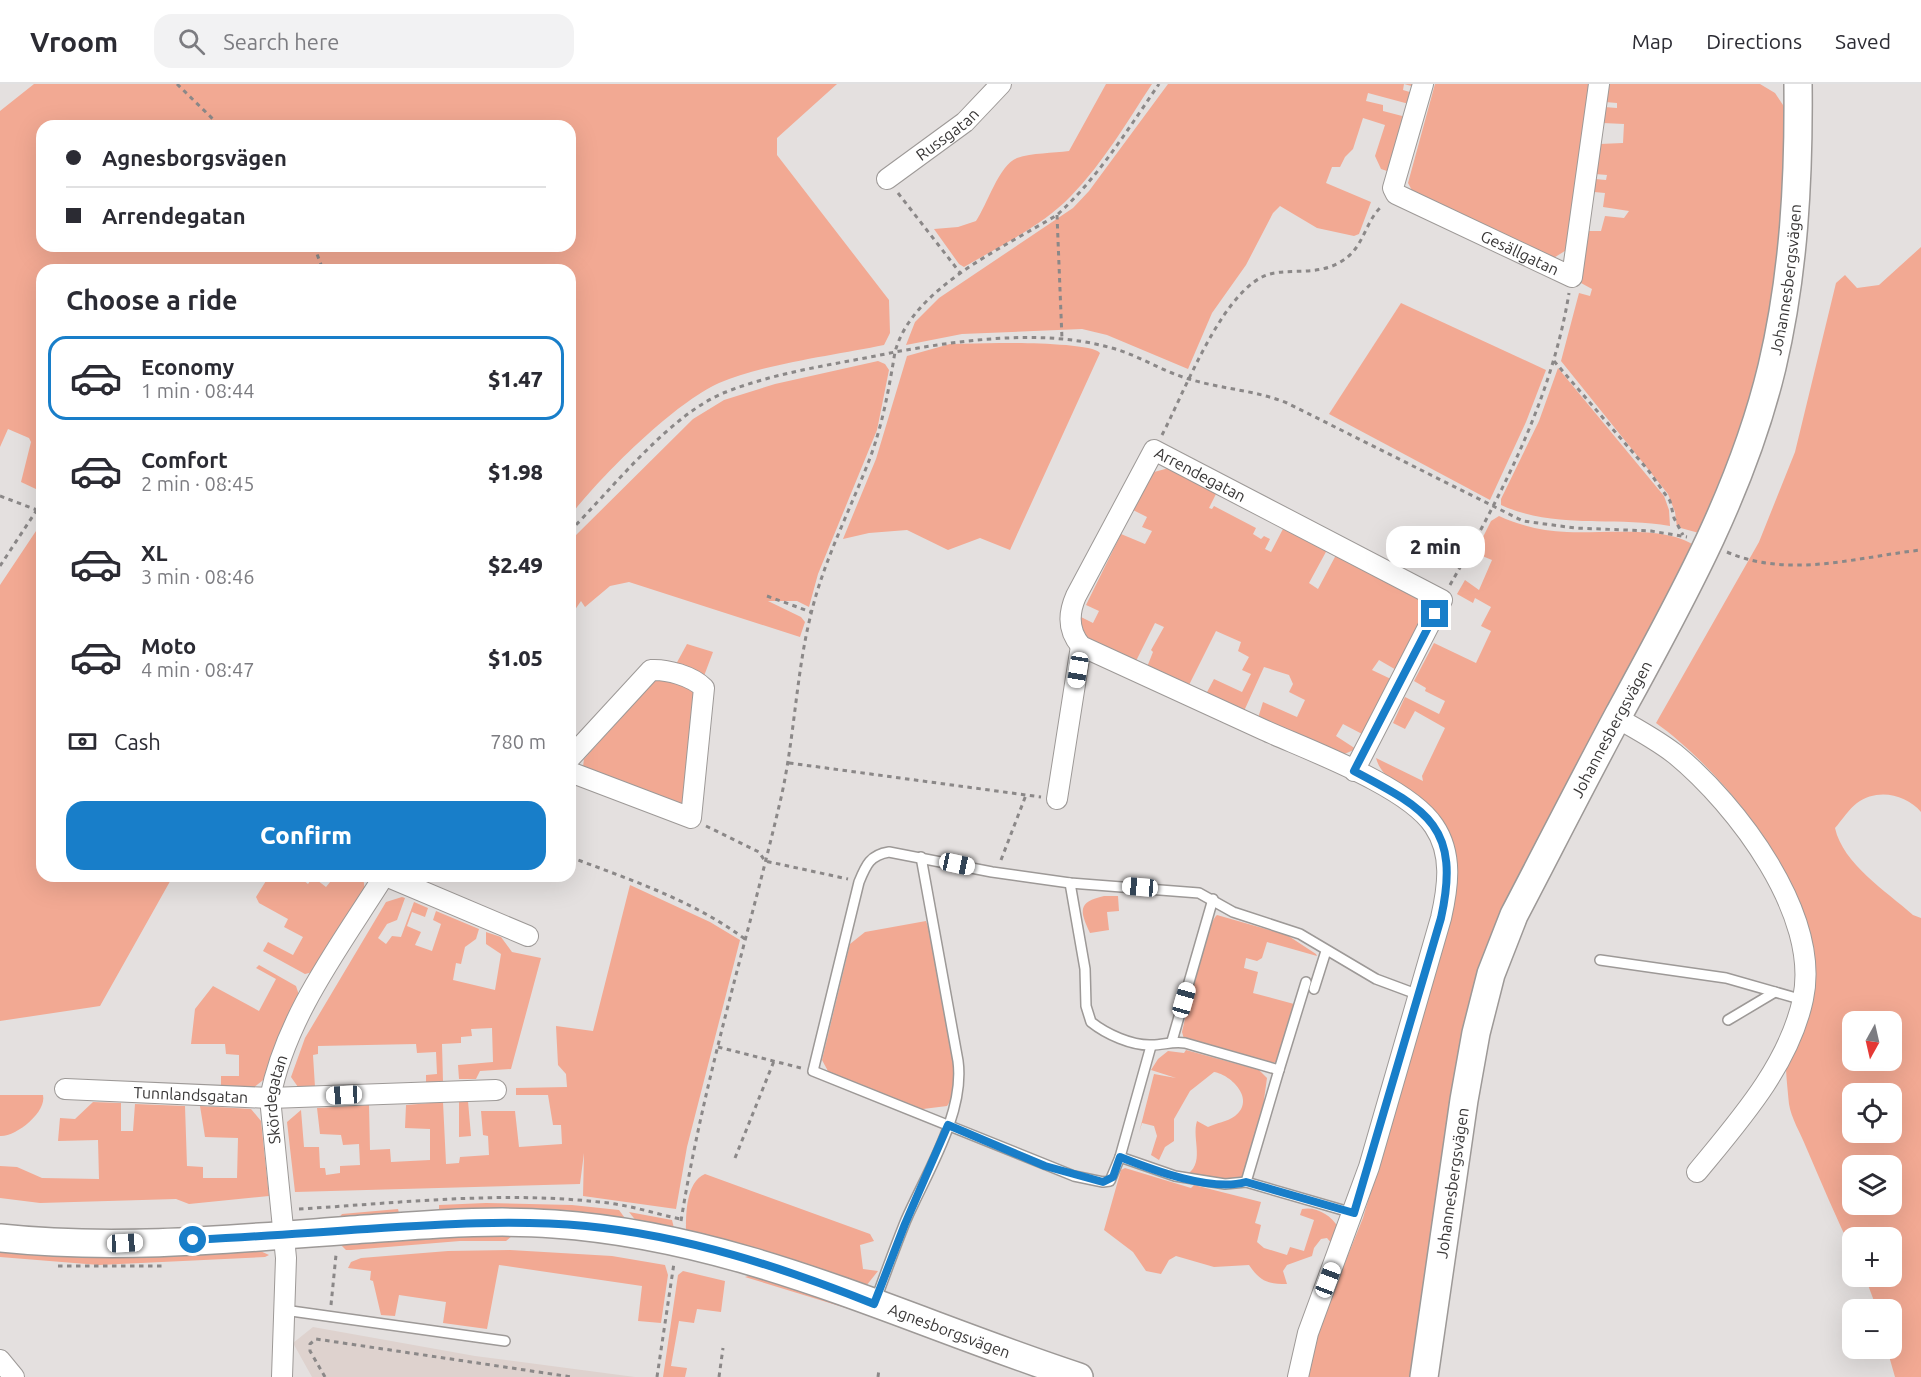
<!DOCTYPE html>
<meta charset="utf-8">
<style>
:root{--surface:#fff;--page:#f2f2f3;--text:#2b2b33;--muted:#7c7c81;--line:#e1e1e2;--accent:#187ec9}
body{margin:0;font-family:Ubuntu,sans-serif;background:var(--page);color:var(--text);height:100vh;display:flex;flex-direction:column;font-size:22px;white-space:nowrap}
*{box-sizing:border-box;margin:0}
p{font-size:20px;color:var(--muted)}
.icon{flex:none;width:33px;height:33px;fill:none;stroke:currentColor;stroke-width:2;stroke-linecap:round;stroke-linejoin:round}
.map{position:relative;flex:1;overflow:hidden}
.sheet{position:absolute;left:36px;top:180px;width:540px;height:618px;display:flex;flex-direction:column;background:var(--surface);border-radius:18px;box-shadow:0 6px 24px #0002}
.sheet>*{flex:none}
.hud{position:absolute;left:36px;top:36px;width:540px;height:132px;border-radius:18px;box-shadow:0 6px 24px #0002;display:grid;align-content:center;height:132px;padding:0 30px;background:var(--surface)}
.needle{width:39px;rotate:188deg}
.tools{position:absolute;left:1842px;top:927px;display:grid;gap:12px}
.tools a{display:grid;place-items:center;width:60px;height:60px;border-radius:12px;background:var(--surface);box-shadow:0 6px 24px #0002;font-size:30px}
.end{position:absolute;width:27px;height:27px;margin:-14px;border:8px solid #187ec9;background:#fff;box-shadow:0 0 0 3px #fff}
.from{border-radius:50%}
.bubble{position:absolute;height:42px;border-radius:18px;background:var(--surface);box-shadow:0 6px 24px #0002;font-size:20px;font-weight:800;line-height:42px;text-align:center}
.car{position:absolute;width:18px;height:36px;margin:-18px -9px;border-radius:8px;box-shadow:0 0 4px 2px #0007;background:linear-gradient(#fff 24%,#345 0 40%,#fff 0 76%,#345 0 86%,#fff 0)}
.hud b{display:flex;align-items:center;gap:21px;height:57px;font-size:22px}
.hud b+b{border-top:2px solid var(--line)}
.hud i{width:15px;height:15px;background:var(--text)}
ul{padding:0;list-style:none}
li{display:flex;align-items:center;gap:18px;height:84px;margin:0 12px 9px;padding:0 18px;border:3px solid transparent;border-radius:18px}
li div{flex:1}
li b{display:block;font-size:22px}
li em{font-style:normal;font-weight:800}
li.selected{border-color:var(--accent)}
li>.icon{width:54px;height:54px;stroke-width:1.5}
h2{padding:0 30px;font-size:27px;line-height:72px}
.pay{display:flex;align-items:center;gap:15px;height:66px;padding:0 30px;font-size:22px}
.pay p{margin-inline-start:auto}
.cta{display:flex;gap:12px;margin-top:auto;padding:12px 30px}
.cta a{flex:1;height:69px;border-radius:18px;background:var(--accent);color:#fff;font-size:24px;font-weight:800;line-height:69px;text-align:center}
header{display:flex;align-items:center;gap:36px;box-sizing:border-box;height:84px;padding:0 30px;background:var(--surface);border-bottom:2px solid var(--line)}
header strong{font-size:28px}
nav{display:flex;gap:33px;margin-inline-start:auto;font-size:21px}
.search{width:420px;height:54px;background:var(--page);display:flex;align-items:center;gap:15px;box-sizing:border-box;padding:0 21px;border-radius:18px;color:var(--muted);font-size:22px}
.map>svg:first-child{display:block}
</style>
<header>
<strong>Vroom</strong>
<div class="search"><svg class="icon" aria-label="search" viewBox="0 0 24 24"><circle cx="10" cy="10" r="6"/><path d="M15 15l6 6"/></svg>Search here</div>
<nav><a>Map</a><a>Directions</a><a>Saved</a></nav>
</header>
<div class="map">
<svg width="1921" height="1293" viewBox="0 0 1921 1293">
<rect width="100%" height="100%" fill="#e4e0df"/>
<polygon fill="#ded2ce" points="313,1243 475,1272 635,1293 312,1293 293,1259"/>
<g fill="#f2a993" fill-rule="evenodd">
<path d="M34 0H837L777 54V71L889 216 890 249 884 261C836 271 763 280 719 299 673 320 602 391 570 432V186H42V400L38 406 21 398 31 358 29 354 8 345 0 363V27ZM42 42H570V162H42Z"/>
<path d="M1106 0H1152C1127 38 1103 79 1071 112 1042 142 1000 162 964 183L959 180 934 145 958 143 976 137C987 121 999 81 1017 74 1032 69 1053 69 1069 67Z"/>
<polygon points="1168,0 1416,0 1415,3 1404,0 1403,6 1413,9 1409,20 1368,9 1366,17 1383,21 1383,27 1406,33 1387,87 1381,85 1375,72 1385,41 1363,34 1353,65 1345,73 1340,83 1332,83 1326,99 1371,118 1359,150 1354,152 1317,144 1280,122 1273,129 1246,181 1212,229 1188,285 1107,251 1082,245 962,250 906,261 915,238 939,214 1073,124 1089,107"/>
<polygon points="1435,0 1589,0 1568,165 1552,175 1415,112 1408,99"/>
<polygon points="1607,0 1760,0 1775,9 1787,27 1784,175 1746,343 1699,449 1677,443 1675,428 1668,410 1561,277 1579,209 1590,212 1592,205 1581,199 1589,147 1601,147 1605,132 1624,134 1629,127 1603,123 1605,109 1594,108 1595,95 1606,96 1607,91 1595,90 1600,60 1623,59 1624,40 1603,39 1604,23 1617,24 1617,19 1605,18"/>
<path d="M1921 163V728C1906 710 1877 704 1857 719 1849 725 1842 736 1835 744 1843 780 1886 807 1913 831L1921 834V1293H1895L1887 1265 1892 1264V1226L1877 1225 1865 1193 1892 1192V1154H1852V1167C1836 1133 1821 1098 1806 1063 1801 1050 1791 1034 1789 1020 1788 1008 1784 977 1787 966 1793 944 1811 927 1814 904 1826 812 1726 689 1656 639L1759 458 1795 368 1836 199 1845 191 1857 204 1879 201ZM1852 938H1892V976H1852ZM1852 1010H1892V1048H1852ZM1852 1082H1892V1120H1852Z"/>
<polygon points="1401,219 1546,286 1526,338 1490,416 1329,330"/>
<path d="M999 259C1015 259 1092 259 1100 269L1010 466 980 454 948 466 907 446 869 449 843 455 876 375 907 272 950 260Z"/>
<polygon points="878,277 885,280 889,286 877,346 818,490 809,523 797,517 768,517 801,533 805,538 800,553 629,498 610,502 585,523 581,517 570,533 570,457 693,335 724,316 775,300"/>
<path d="M1558 284 1664 412 1669 426 1670 442C1613 432 1556 446 1501 421V415L1539 337Z"/>
<polygon points="1169,384 1217,408 1209,424 1212,425 1214,422 1256,444 1253,450 1261,455 1264,452 1270,455 1265,465 1271,468 1284,443 1327,466 1309,499 1318,505 1336,471 1425,514 1430,530 1398,587 1379,576 1372,586 1393,596 1364,651 1343,640 1336,652 1356,665 1342,671 1258,634 1263,618 1297,633 1305,616 1289,608 1293,600 1289,591 1264,583 1244,627 1206,610 1214,595 1242,608 1251,590 1242,586 1249,573 1238,567 1241,558 1216,547 1188,603 1147,583 1153,568 1151,566 1164,543 1155,539 1136,577 1083,553 1079,532 1093,539 1099,527 1086,521 1121,450 1145,460 1152,447 1142,443 1147,433 1131,425 1154,388"/>
<path d="M1499 432C1521 442 1543 447 1567 448 1601 450 1667 441 1695 462L1518 810 1413 1293H1308L1319 1243 1363 1134 1452 830C1459 792 1457 741 1422 716 1404 703 1382 696 1376 674L1423 697 1422 692 1445 644 1415 627 1405 645 1393 639 1405 613 1439 630 1445 617 1425 607 1426 604 1414 597 1434 559 1476 579 1491 547 1481 542 1491 523 1475 514 1473 519 1457 510 1465 496 1479 506 1492 476 1475 469 1491 437Z"/>
<polygon points="42,438 42,792 173,792 100,922 0,937 0,501"/>
<polygon points="687,560 713,568 704,592 675,582"/>
<polygon points="656,595 672,596 697,608 683,721 583,683 584,675"/>
<polygon points="269,792 298,792 308,800 313,793 326,803 335,792 363,792 365,808 313,888 305,890 263,867 268,858 293,871 303,853 284,843 288,835 259,819 256,813"/>
<polygon points="630,801 710,838 740,856 687,1063 676,1125 583,1112 584,1069 580,1100 295,1108 287,1038 301,1026 304,1063 319,1063 320,1084 325,1084 326,1091 340,1089 340,1082 360,1081 359,1060 343,1061 341,1051 320,1050 317,1024 369,1021 370,1066 390,1065 391,1078 430,1076 430,1045 405,1044 406,1021 443,1018 446,1080 459,1079 460,1073 489,1071 488,1052 483,1051 481,1027 515,1027 519,1063 562,1060 561,1041 553,1041 548,1011 516,1011 516,1004 567,1003 566,990 558,981 556,942 593,947"/>
<path d="M1104 812H1118L1119 827 1107 828 1109 846 1090 849C1080 827 1077 818 1104 812Z"/>
<polygon points="402,813 405,814 397,836 387,840 378,854 386,860 392,852 401,853 414,818 428,824 425,833 412,828 407,842 421,848 415,861 432,867 441,840 433,836 436,827 479,845 476,855 465,863 461,880 456,879 453,896 495,906 501,870 486,860 486,848 501,853 512,868 541,874 511,985 480,987 476,995 459,995 458,981 493,978 492,944 471,945 472,952 461,953 461,959 442,960 443,998 426,998 426,991 437,990 436,968 417,969 416,960 318,962 318,970 313,971 315,1003 298,1003 291,993 305,954 386,818"/>
<path d="M1217 831 1287 851 1316 870 1317 872 1267 858 1262 874 1257 877 1246 874 1244 884 1258 888 1253 909 1294 920 1297 917 1278 977 1271 980 1184 955 1182 948C1186 930 1207 838 1217 831Z"/>
<polygon points="926,837 932,855 956,991 953,1013 947,1022 915,1026 829,989 822,976 850,860 865,848"/>
<polygon points="259,881 296,902 300,914 267,993 253,1004 221,1002 221,992 239,992 239,971 226,970 225,960 191,960 195,925 213,902 259,927 276,895 256,884"/>
<path d="M1186 966 1259 986 1267 994 1262 1030 1242 1097 1184 1092C1207 1081 1191 1055 1197 1037L1208 1043C1216 1039 1227 1038 1235 1032 1256 1016 1232 991 1214 988L1190 1007 1174 1035V1057L1165 1063 1159 1076 1151 1071 1157 1052 1154 1042 1142 1039 1139 1049 1154 990 1176 994 1151 986 1158 975 1168 967 1184 969Z"/>
<path d="M0 1011H43C47 1028 16 1053 0 1052Z"/>
<polygon points="459,1017 468,1017 471,1052 459,1053"/>
<polygon points="93,1018 121,1019 121,1047 133,1047 135,1020 185,1022 187,1082 203,1083 203,1094 237,1094 238,1054 205,1053 200,1022 251,1025 261,1037 269,1112 189,1120 176,1115 40,1119 0,1114 0,1082 17,1083 42,1094 99,1095 98,1056 58,1057 60,1034 75,1035"/>
<path d="M1125 1084 1191 1104 1194 1101 1261 1118 1255 1139 1261 1141 1257 1158 1264 1164 1287 1171 1290 1163 1304 1167 1314 1136 1300 1131 1302 1125C1316 1122 1331 1131 1338 1143L1333 1161 1327 1154 1321 1155 1314 1164 1312 1172 1287 1181 1283 1187 1287 1200C1267 1200 1260 1197 1249 1181L1214 1183 1176 1172 1169 1176 1161 1190 1146 1187 1133 1168 1104 1146 1121 1086Z"/>
<path d="M705 1090 870 1150 874 1157 860 1161 863 1185 878 1187 866 1202 750 1163 686 1148C686 1129 686 1098 705 1090Z"/>
<polygon points="486,1119 572,1121 619,1126 627,1137 439,1125 439,1121"/>
<polygon points="398,1125 399,1129 338,1135 342,1130"/>
<polygon points="629,1128 672,1136 674,1144 637,1138"/>
<polygon points="487,1147 512,1152 506,1157 460,1157 351,1166 346,1166 340,1160"/>
<polygon points="0,1164 256,1165 269,1171 265,1173 99,1181 0,1173"/>
<polygon points="510,1166 612,1172 665,1181 668,1191 661,1239 638,1237 642,1202 499,1181 487,1245 443,1239 446,1218 399,1211 395,1232 381,1231 373,1197 370,1196 371,1187 348,1184 351,1178 361,1174 448,1167"/>
<polygon points="683,1187 725,1197 721,1228 697,1225 694,1239 679,1237 671,1282 687,1284 685,1293 663,1293 678,1191"/>
<polygon points="760,1188 1039,1293 859,1228 745,1193"/>
</g>
<g fill="none" stroke-linecap="round" stroke-linejoin="round">
<defs>
<g id="lane">
<path d="M1070 799 1085 885 1086 922 1091 938C1106 950 1132 962 1152 961 1164 961 1172 957 1185 959L1279 986 1246 1098"/>
<polyline points="1600,876 1726,894 1803,916"/>
<polyline points="1314,905 1326,867"/>
<polyline points="1728,936 1775,908"/>
<polyline points="1172,957 1213,815"/>
<polyline points="1279,986 1306,898"/>
<polyline points="1120,1073 1151,962"/>
<path d="M1353 1129 1246 1098 1225 1100 1175 1092 1120 1073 1110 1097 1103 1098 1074 1092 813 987 859 798C866 781 870 771 889 768L992 788 1070 799 1199 809 1233 828 1300 850 1376 895 1419 911"/>
<path d="M875 1218C885 1191 895 1163 906 1136 927 1088 965 1029 958 977L921 773"/>
<polyline points="284,1226 505,1257"/>
</g>
<g id="street">
<path id="s1" d="M1423 0 1393 104 1396 110 1572 193 1599 0"/>
<path id="s2" d="M887 95 965 38 1001 0"/>
<path d="M1617 634C1637 645 1657 656 1675 670 1737 721 1821 831 1803 915 1789 981 1739 1037 1697 1088"/>
<path d="M570 674 651 586C667 585 692 592 704 604L691 734 570 688"/>
<polyline points="1057,715 1081,562"/>
<polyline points="386,792 528,852"/>
<path id="s3" d="M65 1005 270 1014 496 1006"/>
<polyline points="0,1276 14,1293"/>
<path id="s4" d="M282 1293 286 1174 270 1014C286 932 340 862 384 792"/>
<path id="s5" d="M1298 1293 1308 1249 1369 1083 1441 834C1448 803 1453 770 1434 742 1408 702 1308 666 1264 646 1203 618 1142 590 1081 562 1068 547 1068 530 1076 512L1154 366 1442 516 1354 687"/>
</g>
<g id="secondary">
<path id="s6" d="M0 1154C121 1167 244 1154 365 1145 427 1141 491 1135 554 1140 742 1153 902 1235 1079 1293"/>
<path id="s7" d="M1424 1293 1464 1016 1476 949 1491 890 1514 831C1549 764 1583 697 1619 630 1680 518 1742 408 1772 283 1794 190 1799 95 1798 0"/>
</g>
</defs>
<use href="#lane" stroke="#9d9997" stroke-width="12"/>
<use href="#street" stroke="#9d9997" stroke-width="22"/>
<use href="#secondary" stroke="#9d9997" stroke-width="30"/>
<g stroke="#8b8888" stroke-width="3" stroke-dasharray="4.5 4.5" stroke-linecap="butt">
<polyline points="177,0 220,42"/>
<polyline points="898,109 961,190"/>
<polyline points="1057,131 1062,255"/>
<polyline points="314,162 323,186"/>
<polyline points="1554,277 1648,386 1670,417 1674,434 1683,451"/>
<path d="M1162 351C1184 309 1219 215 1262 193 1283 182 1316 194 1342 177 1364 164 1365 137 1382 122"/>
<polyline points="0,412 37,426"/>
<path d="M570 447C612 405 671 329 726 308 779 287 839 280 895 268 912 204 1003 164 1057 131 1098 94 1128 45 1159 0"/>
<path d="M1727 468C1789 495 1857 473 1921 466"/>
<polyline points="0,482 42,418"/>
<path d="M1450 501C1502 410 1552 314 1569 209"/>
<polyline points="767,512 811,528"/>
<polyline points="789,679 1041,713"/>
<polyline points="706,742 759,768 765,777 848,795"/>
<path d="M570 773C631 796 692 816 745 855"/>
<polyline points="1001,776 1026,711"/>
<polyline points="718,963 801,984"/>
<polyline points="735,1074 774,977"/>
<path d="M299 1125C399 1119 499 1107 599 1118 626 1120 653 1129 680 1135"/>
<path d="M681 1137C704 994 748 855 781 714 795 652 796 587 812 526 825 474 851 424 870 374 883 339 889 304 895 268 961 256 1042 245 1108 263 1137 270 1161 287 1189 295 1221 305 1255 306 1287 319L1523 437 1575 444 1651 447 1687 453"/>
<polyline points="58,1182 162,1182"/>
<polyline points="331,1221 336,1171"/>
<polyline points="325,1293 310,1267 310,1260 316,1255 572,1293"/>
<polyline points="657,1293 674,1179"/>
<polyline points="719,1293 723,1264"/>
<polyline points="878,1293 879,1285"/>
</g>
<use href="#lane" stroke="#fff" stroke-width="9"/>
<use href="#street" stroke="#fff" stroke-width="20"/>
<use href="#secondary" stroke="#fff" stroke-width="27"/>
</g>
<g fill="none" stroke-linecap="round" stroke-linejoin="round">
<path stroke="#187ec9" stroke-width="8" d="M193 1156C246 1153 298 1150 351 1146 429 1141 508 1135 586 1142 686 1152 782 1183 874 1220L905 1140 948 1041 1045 1082 1103 1098 1113 1093 1120 1073C1153 1086 1211 1108 1246 1098L1354 1129 1441 834C1461 743 1428 726 1354 687L1435 530"/>
</g>
<g text-anchor="middle" stroke-width="6" stroke-linejoin="round" paint-order="stroke">
<g font-size="16" fill="#393737" stroke="#f2edec">
<text dy="6" stroke="none"><textPath href="#s2" startOffset="75">Russgatan</textPath></text>
<text dy="6" stroke="none"><textPath href="#s1" startOffset="252">Gesällgatan</textPath></text>
<text dy="6" stroke="none"><textPath href="#s7" startOffset="1168">Johannesbergsvägen</textPath></text>
<text dy="6" stroke="none"><textPath href="#s5" startOffset="1246">Arrendegatan</textPath></text>
<text dy="6" stroke="none"><textPath href="#s7" startOffset="682">Johannesbergsvägen</textPath></text>
<text dy="6" stroke="none"><textPath href="#s3" startOffset="126">Tunnlandsgatan</textPath></text>
<text dy="6" stroke="none"><textPath href="#s4" startOffset="279">Skördegatan</textPath></text>
<text dy="6" stroke="none"><textPath href="#s7" startOffset="196">Johannesbergsvägen</textPath></text>
<text dy="6" stroke="none"><textPath href="#s6" startOffset="966">Agnesborgsvägen</textPath></text>
</g>
</g>
</svg>
<div class="tools">
<a><svg class="needle" viewBox="-14 -14 28 28"><path d="M0-13l5 13h-10z" fill="#e53935"/><path d="M0 13l5-13h-10z" fill="#7c7c81"/></svg></a>
<a><svg class="icon" aria-label="locate" viewBox="0 0 24 24"><circle cx="12" cy="12" r="6"/><path d="M12 2v4M12 18v4M2 12h4M18 12h4"/></svg></a>
<a><svg class="icon" aria-label="layers" viewBox="0 0 24 24"><path d="M12 4l9 5-9 5-9-5zM3 14l9 5 9-5"/></svg></a>
<a>+</a>
<a>−</a>
</div>
<i class="end from" style="left:193px;top:1156px"></i>
<i class="end" style="left:1435px;top:530px"></i>
<div class="bubble" style="left:1386px;top:442px;width:99px">2 min</div>
<i class="car" style="left:1078px;top:586px;rotate:189deg"></i>
<i class="car" style="left:957px;top:780px;rotate:102deg"></i>
<i class="car" style="left:1140px;top:803px;rotate:275deg"></i>
<i class="car" style="left:1184px;top:916px;rotate:16deg"></i>
<i class="car" style="left:344px;top:1011px;rotate:267deg"></i>
<i class="car" style="left:125px;top:1159px;rotate:87deg"></i>
<i class="car" style="left:1328px;top:1196px;rotate:21deg"></i>
<div class="hud">
<b><i class="from"></i>Agnesborgsvägen</b>
<b><i></i>Arrendegatan</b>
</div>
<section class="sheet">
<h2>Choose a ride</h2>
<ul>
<li class="selected"><svg class="icon" aria-label="car" viewBox="0 0 24 24"><path d="M5 17H2v-5l4-1 3-4h7l3 4 3 1v5h-3M9 17h6M6 11h13"/><circle cx="7" cy="17" r="2"/><circle cx="17" cy="17" r="2"/></svg><div><b>Economy</b><p>1 min · 08:44</p></div><em>$1.47</em></li>
<li><svg class="icon" aria-label="car" viewBox="0 0 24 24"><path d="M5 17H2v-5l4-1 3-4h7l3 4 3 1v5h-3M9 17h6M6 11h13"/><circle cx="7" cy="17" r="2"/><circle cx="17" cy="17" r="2"/></svg><div><b>Comfort</b><p>2 min · 08:45</p></div><em>$1.98</em></li>
<li><svg class="icon" aria-label="car" viewBox="0 0 24 24"><path d="M5 17H2v-5l4-1 3-4h7l3 4 3 1v5h-3M9 17h6M6 11h13"/><circle cx="7" cy="17" r="2"/><circle cx="17" cy="17" r="2"/></svg><div><b>XL</b><p>3 min · 08:46</p></div><em>$2.49</em></li>
<li><svg class="icon" aria-label="car" viewBox="0 0 24 24"><path d="M5 17H2v-5l4-1 3-4h7l3 4 3 1v5h-3M9 17h6M6 11h13"/><circle cx="7" cy="17" r="2"/><circle cx="17" cy="17" r="2"/></svg><div><b>Moto</b><p>4 min · 08:47</p></div><em>$1.05</em></li>
</ul>
<div class="pay"><svg class="icon" aria-label="cash" viewBox="0 0 24 24"><path d="M3 7h18v10H3z"/><circle cx="12" cy="12" r="2"/></svg>Cash<p>780 m</p></div>
<div class="cta"><a>Confirm</a></div>
</section>
</div>
